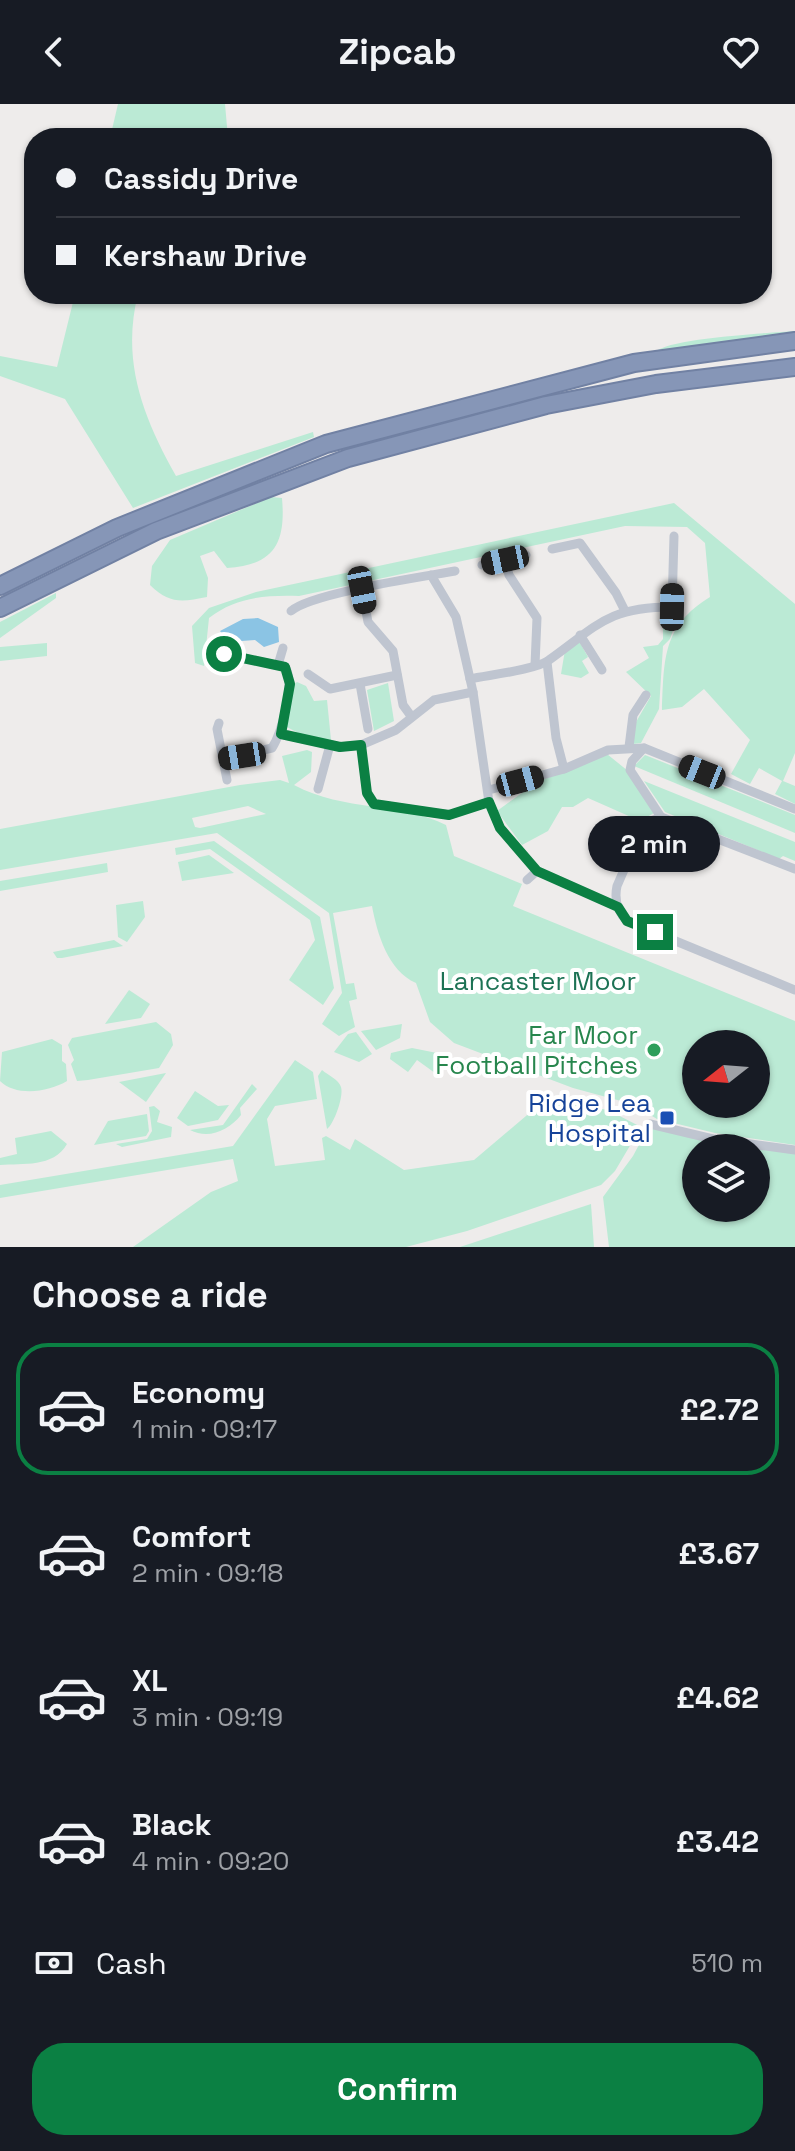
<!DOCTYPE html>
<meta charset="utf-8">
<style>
:root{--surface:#171b24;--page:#242831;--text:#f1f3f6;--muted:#9ea1a6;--line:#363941;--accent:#0b8043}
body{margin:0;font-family:"Space Grotesk",sans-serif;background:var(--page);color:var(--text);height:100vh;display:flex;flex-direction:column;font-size:30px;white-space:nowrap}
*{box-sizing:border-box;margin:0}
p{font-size:26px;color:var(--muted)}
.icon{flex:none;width:44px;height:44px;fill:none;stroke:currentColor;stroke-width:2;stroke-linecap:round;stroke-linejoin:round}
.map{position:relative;height:1143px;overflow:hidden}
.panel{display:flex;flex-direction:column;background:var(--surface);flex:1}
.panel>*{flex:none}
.top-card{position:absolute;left:24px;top:24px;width:748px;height:176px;border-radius:32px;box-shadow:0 2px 6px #0004;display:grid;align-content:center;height:176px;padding:0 32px;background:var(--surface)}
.needle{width:52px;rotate:253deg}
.buttons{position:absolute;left:682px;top:926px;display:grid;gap:16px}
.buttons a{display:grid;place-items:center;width:88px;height:88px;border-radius:50%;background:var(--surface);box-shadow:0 2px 6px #0004;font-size:40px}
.end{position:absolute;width:36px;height:36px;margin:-18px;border:10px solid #0b8043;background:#fff;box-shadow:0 0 0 4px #fff}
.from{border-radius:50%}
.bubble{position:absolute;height:56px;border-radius:28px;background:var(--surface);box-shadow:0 2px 6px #0004;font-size:26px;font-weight:800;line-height:56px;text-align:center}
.car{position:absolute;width:24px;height:48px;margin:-24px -12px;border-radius:10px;box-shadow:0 0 6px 2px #0007;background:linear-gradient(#222 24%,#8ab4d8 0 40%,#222 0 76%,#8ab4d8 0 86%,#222 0)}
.top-card b{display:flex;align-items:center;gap:28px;height:76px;font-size:30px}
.top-card b+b{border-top:2px solid var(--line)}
.top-card i{width:20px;height:20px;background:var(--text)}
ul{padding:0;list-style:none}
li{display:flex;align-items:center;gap:24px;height:132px;margin:0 16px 12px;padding:0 16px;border:4px solid transparent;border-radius:32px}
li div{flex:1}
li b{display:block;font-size:30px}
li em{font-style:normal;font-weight:800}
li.on{border-color:var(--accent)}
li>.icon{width:72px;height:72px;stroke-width:1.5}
h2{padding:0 32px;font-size:36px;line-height:96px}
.pay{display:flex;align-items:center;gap:20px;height:88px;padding:0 32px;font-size:30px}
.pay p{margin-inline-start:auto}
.action{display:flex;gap:16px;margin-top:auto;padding:16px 32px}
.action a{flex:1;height:92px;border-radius:32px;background:var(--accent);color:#fff;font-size:32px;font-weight:800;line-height:92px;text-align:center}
header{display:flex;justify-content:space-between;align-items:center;height:104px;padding:0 32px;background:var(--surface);font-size:36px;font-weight:800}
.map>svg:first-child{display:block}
</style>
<header><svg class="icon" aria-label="back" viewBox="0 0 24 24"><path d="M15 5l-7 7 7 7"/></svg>Zipcab<svg class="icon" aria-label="heart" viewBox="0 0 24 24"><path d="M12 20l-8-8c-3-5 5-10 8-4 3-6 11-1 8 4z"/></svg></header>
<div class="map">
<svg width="795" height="1143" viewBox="0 0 795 1143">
<rect width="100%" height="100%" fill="#eeeceb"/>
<g fill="#bbead5" fill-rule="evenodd">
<polygon points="118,0 225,0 228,34 110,34"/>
<path d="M75 190H138C121 257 143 313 176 372L313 328 314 333 133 404 65 295 0 272V252L57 263Z"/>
<path d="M795 227V230L655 248C669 234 769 229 795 227Z"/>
<path d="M271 393 282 394C286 440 274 461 227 464L214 447 200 452 208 474 207 493C182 498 169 500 150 481L152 462 170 436Z"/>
<path d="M674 399 795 500V649L783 677 795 682V700L775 690 782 677 759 664 750 680 731 670 750 636 704 585 682 603 662 606C664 553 663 522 710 493L705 439 687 423 625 422 299 492C266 491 236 493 209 514L204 562 195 559 192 522 209 504 256 488Z"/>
<polygon points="56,489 56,494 0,534 0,518"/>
<polygon points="663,509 677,515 670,535 663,542 659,605 641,639 633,640 636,618 651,592 626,568 649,554 643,543 658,541 663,535"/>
<polygon points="579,537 588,553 582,557 589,569 581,574 561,570 565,546"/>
<polygon points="47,539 47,552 0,557 0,543"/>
<polygon points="297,578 306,582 314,597 327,596 331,636 304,632 285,622 288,584"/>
<polygon points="388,579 394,617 374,627 367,586"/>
<path d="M307 646 312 648 311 668 294 681C345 708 400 698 446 721L454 752 522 780 513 802 795 917V1041L715 1029 657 1015 632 1000 573 984 454 939 430 918 416 879C388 867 377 829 372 802L333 809 346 880 354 879 357 895 349 897 355 923 339 932 322 920 342 889 329 809 217 729 0 766V725L240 681 280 676 289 679 282 652ZM248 702 266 710 200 724 195 723 192 714ZM696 940H756V1000H696Z"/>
<polygon points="607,650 628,667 654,709 640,717 588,694 573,703 562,703 548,727 522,741 497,707 537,678"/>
<polygon points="645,651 795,711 795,729 634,662"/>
<polygon points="644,677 795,738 795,757 783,752 779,755 665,708"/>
<polygon points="214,737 320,813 334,884 323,901 289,876 315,836 310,816 210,745 176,751 175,744"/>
<polygon points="209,751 234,769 182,777 178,758"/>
<polygon points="107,759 108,768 0,787 0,777"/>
<polygon points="143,797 145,813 127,838 118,833 116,801"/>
<polygon points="114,836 123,842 62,854 57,854 53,848"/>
<polygon points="129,886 150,900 141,914 105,920"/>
<polygon points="156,918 171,930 173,941 159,964 88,976 77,977 71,960 74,956 68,941 72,934"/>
<polygon points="402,920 400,934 376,946 361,927"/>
<polygon points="356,928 372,950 359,958 334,948 348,930"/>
<path d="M52 935 62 941V957L66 960 67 977C49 988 16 993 0 977L2 948Z"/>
<polygon points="412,944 447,951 435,969 417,956 408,968 390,955 391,949"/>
<polygon points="295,956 313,968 317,995 275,1002 267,1015 275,1062 325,1056 322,1034 326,1032 350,1046 355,1035 404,1066 474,1056 546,995 608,1006 641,1023 615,1067 601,1081 467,1127 406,1143 133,1143 211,1088 238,1077 233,1055 0,1094 0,1081 233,1042"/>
<path d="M322 966C328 971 339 976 341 983 344 992 334 1020 327 1025L318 972Z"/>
<polygon points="166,969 146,998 119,978"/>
<path d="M252 980 257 985 240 1004 241 1011C229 1026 209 1036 190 1026L223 1021Z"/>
<polygon points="195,987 218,1002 229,1001 218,1016 188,1022 177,1014"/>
<polygon points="154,1002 160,1007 157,1018 172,1023 171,1033 122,1043 116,1040 147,1035 152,1027 149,1003"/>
<polygon points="147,1010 149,1027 146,1032 94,1041 108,1017"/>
<path d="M650 1020 795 1046V1143H609L603 1093 633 1052ZM696 1044H756V1104H696Z"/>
<path d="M51 1027 67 1040C53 1064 23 1059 0 1061V1054L17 1050 15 1034Z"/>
<polygon points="591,1100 594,1143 460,1143"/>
</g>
<polygon fill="#8bc4e4" points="258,514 278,523 279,538 264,543 255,536 228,538 220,527 243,515"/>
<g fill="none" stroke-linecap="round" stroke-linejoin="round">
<defs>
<g id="highway">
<polyline points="0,482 117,424 326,340 634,259 795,237"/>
<polyline points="0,504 156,427 348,354 546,301 656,280 795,263"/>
</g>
</defs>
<use href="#highway" stroke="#7181a3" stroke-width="20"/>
<g stroke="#bfc5d0" stroke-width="9">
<polyline points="552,445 580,439 616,489 624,505"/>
<polyline points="505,456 509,471 537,514 535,561"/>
<polyline points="482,461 526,451"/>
<polyline points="431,471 456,513 473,588 489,698 500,724 537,767 618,803"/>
<polyline points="362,486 368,518 393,547 403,601 411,612"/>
<polyline points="672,503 674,432"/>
<path d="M291 507C311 489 422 473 455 467"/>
<polyline points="580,531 602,566"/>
<polyline points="547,558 556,634 564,665"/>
<polyline points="278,561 283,544"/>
<polyline points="308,570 330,585 397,571"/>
<path d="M470 575C488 571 536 566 549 556 598 521 608 503 672 503L679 510"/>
<polyline points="360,580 368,625"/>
<polyline points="219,619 217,625 227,676"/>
<polyline points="281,630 340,643 361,641 396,626 434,596 473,588"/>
<polyline points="361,641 367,689 374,700 449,711 489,698"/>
<polyline points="629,643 633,611 646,591"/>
<path d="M644 644 632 657 630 666 661 713 644 720 617 782C614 796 617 807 627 817L795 886"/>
<path d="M223 655 272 644C281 630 296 578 285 563L224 550"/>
<polyline points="318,685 330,641"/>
<polyline points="489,686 564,665 608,646 644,644 795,705"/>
<polyline points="661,713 795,765"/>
<polyline points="527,776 537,767"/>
<polyline points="650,1020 713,1035 795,1046"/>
</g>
<use href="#highway" stroke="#8696b7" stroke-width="16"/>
</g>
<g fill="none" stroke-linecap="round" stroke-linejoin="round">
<polyline stroke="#0b8043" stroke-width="10" points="224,550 285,563 290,580 281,630 340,643 361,641 367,689 374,700 449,711 489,698 500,724 537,767 618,803 627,817 655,828"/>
</g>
<circle fill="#2e9e5b" stroke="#fff" stroke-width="3" cx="654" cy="946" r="8"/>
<rect fill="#1a4fb4" stroke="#fff" stroke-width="3" x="659" y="1006" width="16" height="16" rx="4"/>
<g text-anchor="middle" stroke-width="8" stroke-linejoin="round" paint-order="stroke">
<g font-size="26" fill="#1c7254" stroke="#fff">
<text x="538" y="886">Lancaster Moor</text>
</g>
<g font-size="26" fill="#27864d" stroke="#fff" text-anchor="end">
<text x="638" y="940">Far Moor<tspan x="638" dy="30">Football Pitches</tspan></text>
</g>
<g font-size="26" fill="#164399" stroke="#fff" text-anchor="end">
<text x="651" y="1008">Ridge Lea<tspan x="651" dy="30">Hospital</tspan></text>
</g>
</g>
</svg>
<div class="buttons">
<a><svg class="needle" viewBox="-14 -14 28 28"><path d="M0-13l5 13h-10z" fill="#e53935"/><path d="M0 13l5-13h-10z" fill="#9ea1a6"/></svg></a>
<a><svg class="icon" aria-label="layers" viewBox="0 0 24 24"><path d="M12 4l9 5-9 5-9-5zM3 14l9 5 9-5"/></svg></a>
</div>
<i class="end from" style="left:224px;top:550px"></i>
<i class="end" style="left:655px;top:828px"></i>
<div class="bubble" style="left:588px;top:712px;width:132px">2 min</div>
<i class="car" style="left:505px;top:456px;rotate:258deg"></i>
<i class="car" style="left:362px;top:486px;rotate:169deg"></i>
<i class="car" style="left:672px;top:503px;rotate:1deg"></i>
<i class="car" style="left:242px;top:652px;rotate:261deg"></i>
<i class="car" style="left:702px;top:668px;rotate:292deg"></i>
<i class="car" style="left:520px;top:677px;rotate:75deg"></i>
<div class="top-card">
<b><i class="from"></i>Cassidy Drive</b>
<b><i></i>Kershaw Drive</b>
</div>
</div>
<section class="panel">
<h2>Choose a ride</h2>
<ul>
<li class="on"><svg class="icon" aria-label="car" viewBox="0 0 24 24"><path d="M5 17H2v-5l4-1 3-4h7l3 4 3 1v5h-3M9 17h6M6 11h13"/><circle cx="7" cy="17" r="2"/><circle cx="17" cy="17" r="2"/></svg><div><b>Economy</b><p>1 min · 09:17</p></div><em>£2.72</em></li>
<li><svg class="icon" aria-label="car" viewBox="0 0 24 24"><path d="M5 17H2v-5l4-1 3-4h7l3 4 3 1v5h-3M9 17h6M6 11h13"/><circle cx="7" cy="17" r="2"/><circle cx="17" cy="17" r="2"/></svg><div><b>Comfort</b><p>2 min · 09:18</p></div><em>£3.67</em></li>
<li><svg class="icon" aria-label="car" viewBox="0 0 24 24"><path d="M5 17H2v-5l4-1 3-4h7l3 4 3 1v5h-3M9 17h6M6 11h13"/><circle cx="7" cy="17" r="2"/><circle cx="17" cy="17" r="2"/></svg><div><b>XL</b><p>3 min · 09:19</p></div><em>£4.62</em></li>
<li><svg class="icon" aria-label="car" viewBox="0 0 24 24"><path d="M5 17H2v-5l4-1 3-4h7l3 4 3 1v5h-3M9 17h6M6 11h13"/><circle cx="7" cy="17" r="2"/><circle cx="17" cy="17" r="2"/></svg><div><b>Black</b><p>4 min · 09:20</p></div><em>£3.42</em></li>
</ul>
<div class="pay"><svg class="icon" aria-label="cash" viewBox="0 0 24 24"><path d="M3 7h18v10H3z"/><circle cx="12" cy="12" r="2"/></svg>Cash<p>510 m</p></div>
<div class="action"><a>Confirm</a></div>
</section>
